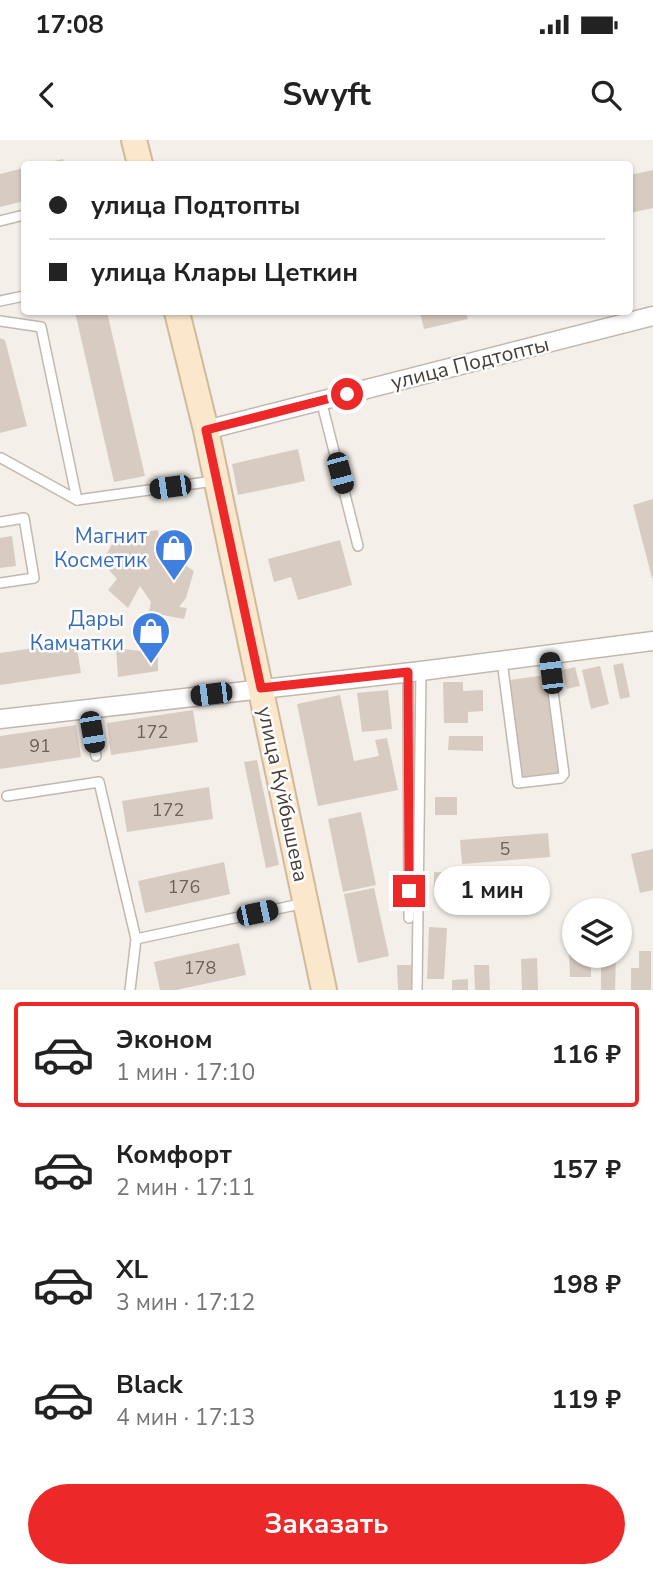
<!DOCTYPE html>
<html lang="ru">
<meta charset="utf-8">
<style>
:root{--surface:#fff;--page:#f2f2f2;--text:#222;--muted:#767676;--line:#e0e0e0;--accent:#ec2829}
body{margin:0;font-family:"Nunito Sans",sans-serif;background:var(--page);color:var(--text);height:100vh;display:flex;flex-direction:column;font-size:26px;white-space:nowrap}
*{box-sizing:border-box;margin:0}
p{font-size:23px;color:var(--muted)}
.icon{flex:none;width:38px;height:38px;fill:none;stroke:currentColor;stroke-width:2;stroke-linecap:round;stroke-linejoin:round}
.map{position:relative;height:850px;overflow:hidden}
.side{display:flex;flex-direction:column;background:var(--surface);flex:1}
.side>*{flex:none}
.top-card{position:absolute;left:21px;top:21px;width:612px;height:154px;border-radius:7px;box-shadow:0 2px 5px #0004;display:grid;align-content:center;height:154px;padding:0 28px;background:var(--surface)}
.tools{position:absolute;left:562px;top:758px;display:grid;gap:14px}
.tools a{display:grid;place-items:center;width:70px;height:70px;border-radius:50%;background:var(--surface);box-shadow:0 2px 5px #0004;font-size:35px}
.end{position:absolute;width:32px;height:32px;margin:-16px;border:9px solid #ec2829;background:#fff;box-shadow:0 0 0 4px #fff}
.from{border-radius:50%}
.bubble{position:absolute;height:49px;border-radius:24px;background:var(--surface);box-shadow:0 2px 5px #0004;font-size:23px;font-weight:700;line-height:49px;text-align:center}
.car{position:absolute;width:21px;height:42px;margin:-21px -10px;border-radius:9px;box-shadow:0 0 5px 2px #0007;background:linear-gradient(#222 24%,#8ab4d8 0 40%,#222 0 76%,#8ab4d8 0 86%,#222 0)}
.top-card b{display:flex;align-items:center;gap:24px;height:66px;font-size:26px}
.top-card b+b{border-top:2px solid var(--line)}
.top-card i{width:18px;height:18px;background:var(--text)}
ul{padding:12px 0 0;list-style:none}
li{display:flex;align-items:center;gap:21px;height:105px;margin:0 14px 10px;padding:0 14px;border:4px solid transparent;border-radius:7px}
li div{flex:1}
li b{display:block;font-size:26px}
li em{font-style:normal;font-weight:700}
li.active{border-color:var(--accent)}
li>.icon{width:63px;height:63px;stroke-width:1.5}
.primary-button{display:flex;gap:14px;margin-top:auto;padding:14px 28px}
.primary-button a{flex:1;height:80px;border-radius:42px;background:var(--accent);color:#fff;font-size:28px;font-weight:700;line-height:80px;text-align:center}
.status{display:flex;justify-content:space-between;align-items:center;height:49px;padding:0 35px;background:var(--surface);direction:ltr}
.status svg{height:19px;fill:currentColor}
header{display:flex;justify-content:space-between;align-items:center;height:91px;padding:0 28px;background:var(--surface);font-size:32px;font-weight:700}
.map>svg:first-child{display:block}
</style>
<div class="status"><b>17:08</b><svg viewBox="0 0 49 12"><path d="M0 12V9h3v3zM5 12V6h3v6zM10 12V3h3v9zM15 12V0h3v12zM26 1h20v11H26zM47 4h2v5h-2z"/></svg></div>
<header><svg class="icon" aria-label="back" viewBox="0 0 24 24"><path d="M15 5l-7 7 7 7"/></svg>Swyft<svg class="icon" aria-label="search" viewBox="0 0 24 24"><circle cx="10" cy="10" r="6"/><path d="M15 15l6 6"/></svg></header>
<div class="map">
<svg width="653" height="850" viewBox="0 0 653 850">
<rect width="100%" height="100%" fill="#f4efe9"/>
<g fill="#d8ccc2">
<polygon points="63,19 65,24 45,24 45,23"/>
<polygon points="24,28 24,61 0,67 0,34"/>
<polygon points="653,30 653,68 630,73 630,35"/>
<polygon points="75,172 107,172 145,336 114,342"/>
<polygon points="420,172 466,172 468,179 424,189"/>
<polygon points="0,198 5,200 27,286 0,293"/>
<polygon points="298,309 305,341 238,355 232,324"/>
<polygon points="653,359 653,438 652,438 633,365"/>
<polygon points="158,390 160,408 166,400 183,410 179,421 194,431 186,458 179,467 187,468 184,479 163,475 160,508 142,504 151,462 140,446 128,468 108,450 117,439 102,422 116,397"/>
<polygon points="12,396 16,426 0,428 0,398"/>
<polygon points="340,400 352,445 298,460 291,437 274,442 268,419"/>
<polygon points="76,502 81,533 0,545 0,513"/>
<polygon points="116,508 158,513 158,531 118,537"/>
<polygon points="623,523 630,557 620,559 613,525"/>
<polygon points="600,526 609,564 591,569 582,530"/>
<polygon points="575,527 580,546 567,549 562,530"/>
<polygon points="546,535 559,635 522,639 510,540"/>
<polygon points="443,542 463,542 463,551 483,550 483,571 468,572 468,583 444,583"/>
<polygon points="388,550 392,589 362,592 357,553"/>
<polygon points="340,555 354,621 379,616 375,600 387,598 398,650 318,666 297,564"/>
<polygon points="193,570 198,602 111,615 107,583"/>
<polygon points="76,585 81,617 0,629 0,596"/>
<polygon points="449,596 483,596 483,611 448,610"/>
<polygon points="257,620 279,725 266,728 244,622"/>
<polygon points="209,647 213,679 127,692 122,661"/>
<rect x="435" y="657" width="22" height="18"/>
<polygon points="361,672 376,745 343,752 328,679"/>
<polygon points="548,693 550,717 462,724 460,700"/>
<polygon points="653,709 653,750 640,753 631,714"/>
<polygon points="224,722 230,754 145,773 138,741"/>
<polygon points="434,732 479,733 478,751 434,750"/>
<polygon points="374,748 389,816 358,823 344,754"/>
<polygon points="429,787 447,788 444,839 427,839"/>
<polygon points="239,803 246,835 176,850 160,850 154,822"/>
<polygon points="569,810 574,810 574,816 591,816 591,837 570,837"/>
<polygon points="639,811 651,811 651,850 631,850 631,828 639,828"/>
<polygon points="601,816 616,816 615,850 601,850"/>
<polygon points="537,818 538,850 522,850 521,819"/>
<polygon points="397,825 412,825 413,850 398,850"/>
<polygon points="474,825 489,825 490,850 475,850"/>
<polygon points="468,839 468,850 452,850 452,840"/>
</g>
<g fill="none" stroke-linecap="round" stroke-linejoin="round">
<defs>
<g id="lane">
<polyline points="0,81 24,75"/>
<polyline points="0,161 24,156"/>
<polyline points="0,181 41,187 77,360"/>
<polyline points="321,260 358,406"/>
<polyline points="1,318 77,360 214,341"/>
<polyline points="0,382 24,378 34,438 0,443"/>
<polyline points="502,521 518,643 561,638 564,634 548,514"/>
<polyline points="408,532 409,778"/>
<polyline points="88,569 96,616"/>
<polyline points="7,656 99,642 136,799 130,850"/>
<polyline points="136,799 305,763"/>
<polyline points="417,850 421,531"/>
</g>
<g id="street">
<polyline points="206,290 653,176"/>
<polyline points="0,579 421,531 653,501"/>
</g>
<g id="secondary">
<polyline points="134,0 140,24"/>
<polyline points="177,172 206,290 324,850"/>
</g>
</defs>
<use href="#lane" stroke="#c2b8af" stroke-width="12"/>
<use href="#street" stroke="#c2b8af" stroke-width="21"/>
<use href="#secondary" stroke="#d0ba9c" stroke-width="28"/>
<use href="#lane" stroke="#fff" stroke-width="9"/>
<use href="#street" stroke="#fff" stroke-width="18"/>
<use href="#secondary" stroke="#fbe8cc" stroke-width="24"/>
</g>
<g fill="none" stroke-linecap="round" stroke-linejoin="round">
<polyline stroke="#ec2829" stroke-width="9" points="347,254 206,290 261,548 408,532 409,751"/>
</g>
<defs>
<symbol id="shop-pin" viewBox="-11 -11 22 30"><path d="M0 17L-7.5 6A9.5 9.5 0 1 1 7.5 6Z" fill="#3f7fe0" stroke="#fff"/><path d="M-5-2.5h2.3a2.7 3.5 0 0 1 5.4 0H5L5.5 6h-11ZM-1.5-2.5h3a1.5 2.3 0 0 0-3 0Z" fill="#fff"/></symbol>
</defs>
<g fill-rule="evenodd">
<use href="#shop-pin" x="152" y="386" width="44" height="60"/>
<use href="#shop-pin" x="129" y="469" width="44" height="60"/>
</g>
<g text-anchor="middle" stroke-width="5" stroke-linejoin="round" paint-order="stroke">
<g font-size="18" fill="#6b625a">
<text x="152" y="598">172</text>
<text x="40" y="612">91</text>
<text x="168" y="676">172</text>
<text x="505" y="715">5</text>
<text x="184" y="753">176</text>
<text x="200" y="834">178</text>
</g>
<g font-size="21" fill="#473f38" stroke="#fff">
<text transform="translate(470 223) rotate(-14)" y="7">улица Подтопты</text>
<text transform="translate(283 654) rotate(78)" y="7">улица Куйбышева</text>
</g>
<g font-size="21" fill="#366cbe" stroke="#fff" text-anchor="end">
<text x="147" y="403">Магнит<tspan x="147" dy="24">Косметик</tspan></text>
<text x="124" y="486">Дары<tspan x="124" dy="24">Камчатки</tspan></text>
</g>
</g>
</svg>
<div class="tools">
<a><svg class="icon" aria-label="layers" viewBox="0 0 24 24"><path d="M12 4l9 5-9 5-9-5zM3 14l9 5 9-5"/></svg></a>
</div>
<i class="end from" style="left:347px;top:254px"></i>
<i class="end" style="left:409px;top:751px"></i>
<div class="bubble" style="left:434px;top:726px;width:116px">1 мин</div>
<i class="car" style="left:340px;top:333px;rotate:165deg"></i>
<i class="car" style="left:170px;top:347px;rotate:262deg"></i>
<i class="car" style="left:551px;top:533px;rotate:353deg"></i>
<i class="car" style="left:211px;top:554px;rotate:263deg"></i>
<i class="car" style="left:92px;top:592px;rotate:170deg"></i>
<i class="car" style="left:257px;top:773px;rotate:78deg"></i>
<div class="top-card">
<b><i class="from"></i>улица Подтопты</b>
<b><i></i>улица Клары Цеткин</b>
</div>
</div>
<section class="side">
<ul>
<li class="active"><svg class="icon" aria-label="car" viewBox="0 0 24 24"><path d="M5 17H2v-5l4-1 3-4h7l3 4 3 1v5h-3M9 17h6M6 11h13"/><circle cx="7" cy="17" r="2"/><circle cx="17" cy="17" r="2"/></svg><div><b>Эконом</b><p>1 мин · 17:10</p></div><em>116 ₽</em></li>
<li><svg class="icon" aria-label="car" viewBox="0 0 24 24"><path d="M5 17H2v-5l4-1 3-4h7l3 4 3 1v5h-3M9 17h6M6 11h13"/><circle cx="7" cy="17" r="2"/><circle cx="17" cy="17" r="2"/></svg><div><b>Комфорт</b><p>2 мин · 17:11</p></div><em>157 ₽</em></li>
<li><svg class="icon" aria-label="car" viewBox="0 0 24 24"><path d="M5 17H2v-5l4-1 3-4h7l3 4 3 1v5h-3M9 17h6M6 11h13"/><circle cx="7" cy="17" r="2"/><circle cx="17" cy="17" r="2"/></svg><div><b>XL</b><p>3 мин · 17:12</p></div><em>198 ₽</em></li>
<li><svg class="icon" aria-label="car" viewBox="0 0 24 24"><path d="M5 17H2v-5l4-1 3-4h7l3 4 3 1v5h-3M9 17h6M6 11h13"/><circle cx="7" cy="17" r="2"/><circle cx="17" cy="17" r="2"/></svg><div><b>Black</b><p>4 мин · 17:13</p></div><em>119 ₽</em></li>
</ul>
<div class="primary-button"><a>Заказать</a></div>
</section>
